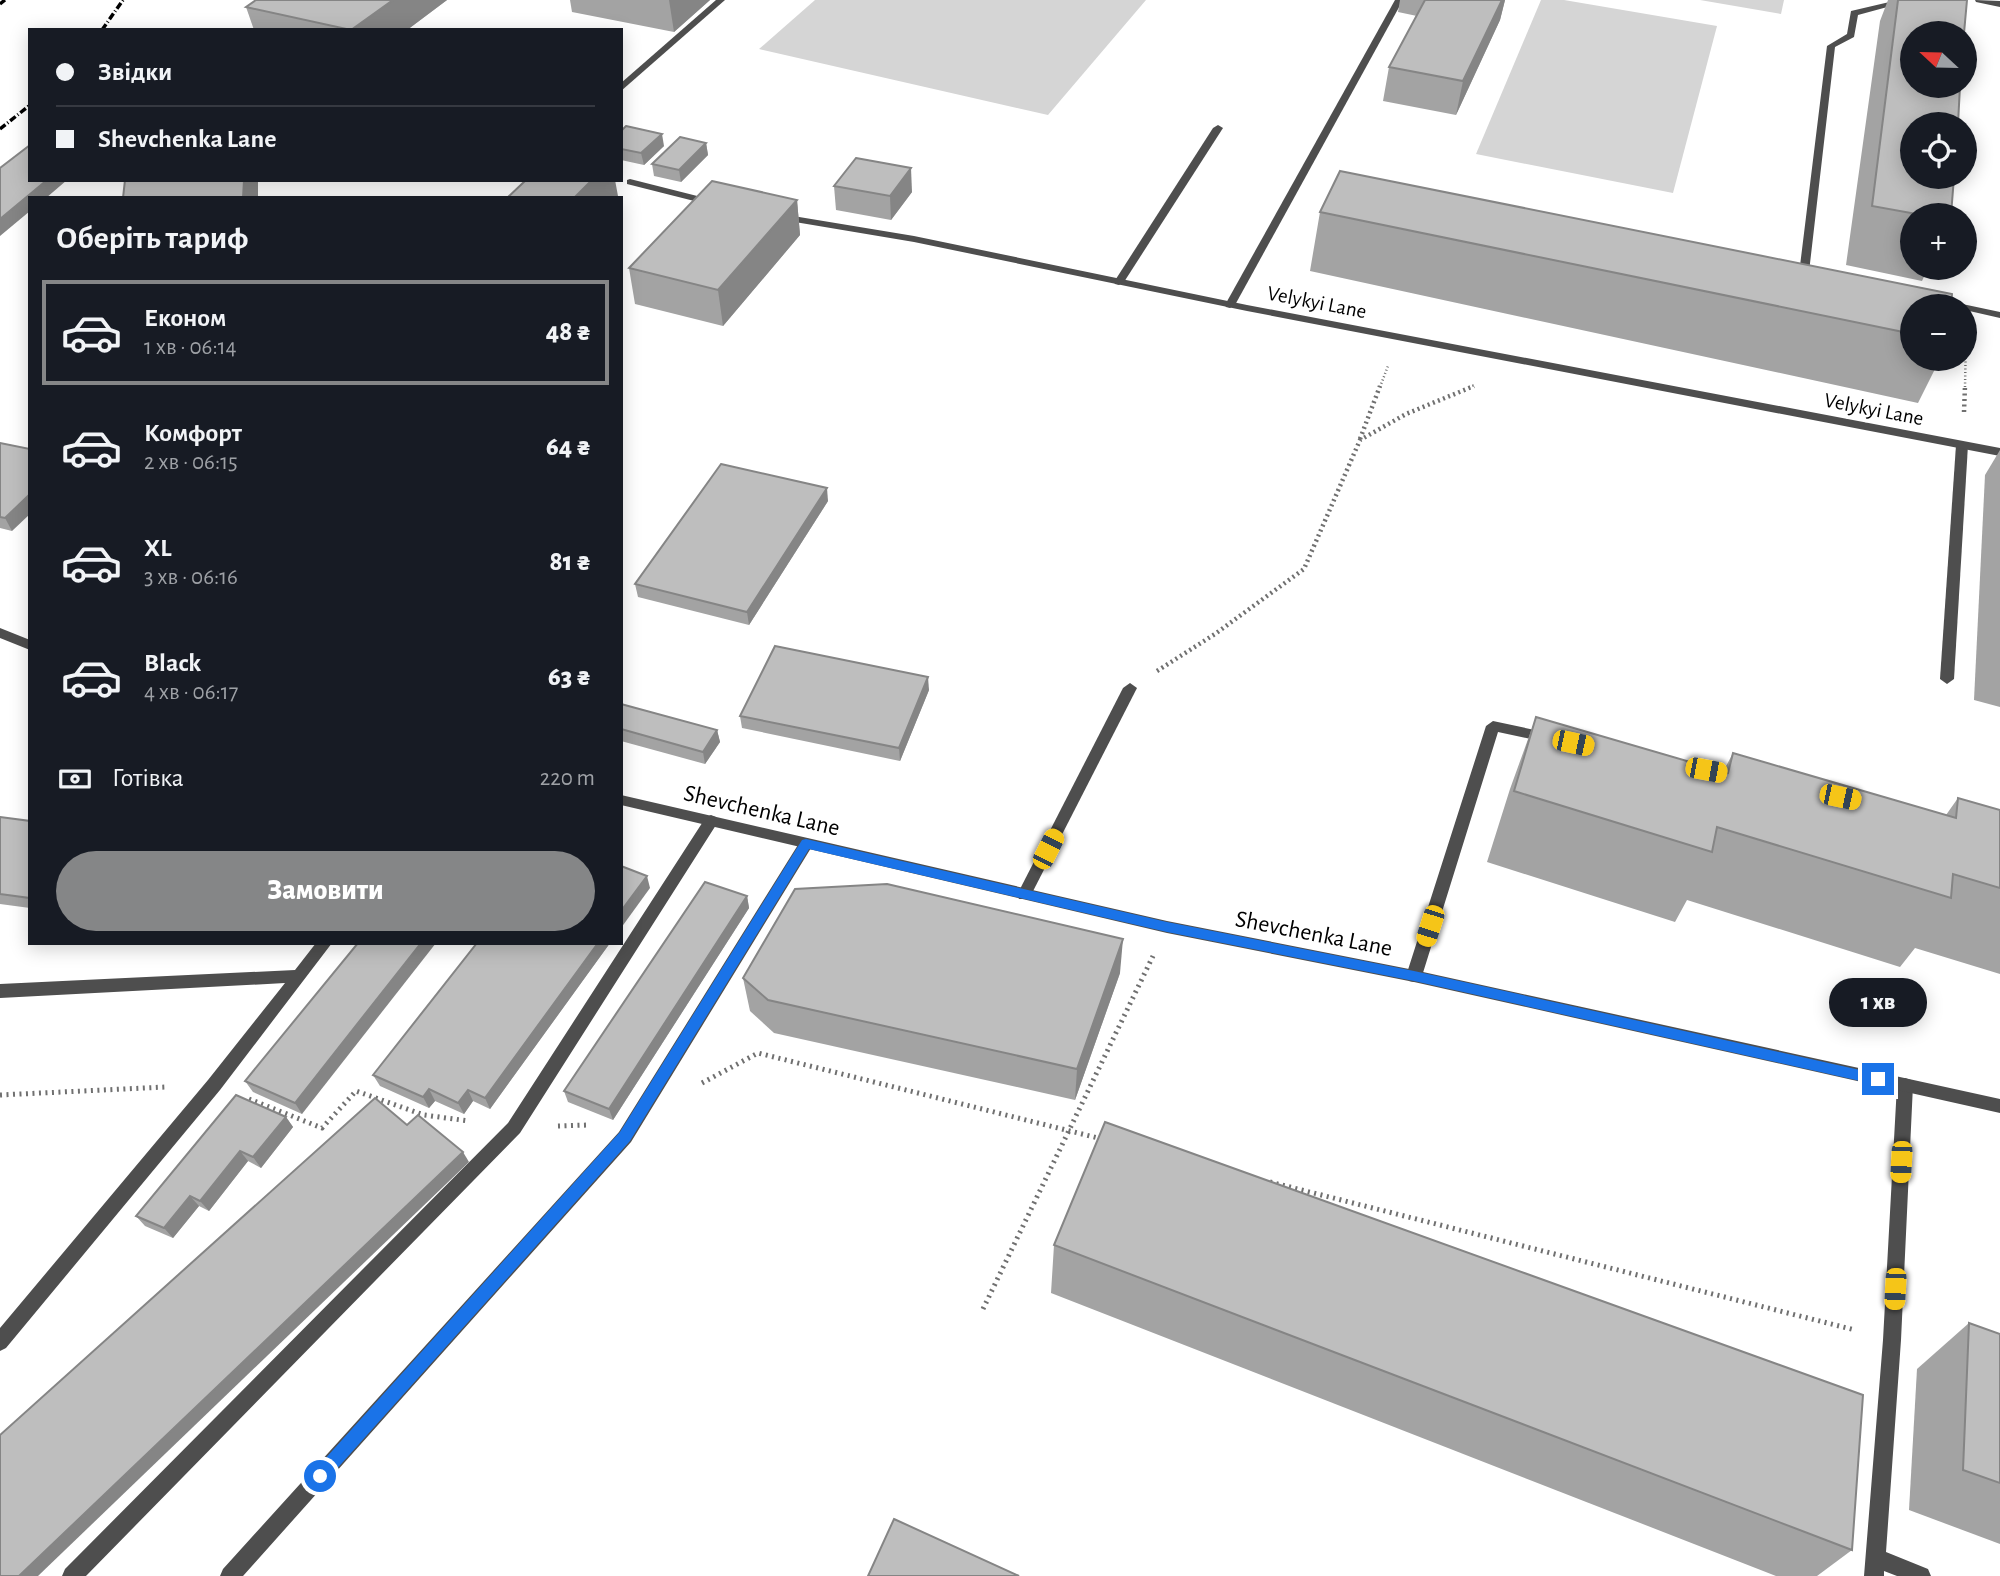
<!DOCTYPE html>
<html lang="uk">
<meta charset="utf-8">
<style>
:root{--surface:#171b24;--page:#242831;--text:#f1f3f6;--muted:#9ea1a6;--line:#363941;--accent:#858687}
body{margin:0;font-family:"Alegreya Sans",sans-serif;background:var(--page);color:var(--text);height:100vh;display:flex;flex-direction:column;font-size:26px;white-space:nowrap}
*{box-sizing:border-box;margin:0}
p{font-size:23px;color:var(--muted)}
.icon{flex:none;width:38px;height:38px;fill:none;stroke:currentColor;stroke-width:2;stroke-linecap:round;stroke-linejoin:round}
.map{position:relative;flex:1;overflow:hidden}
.drawer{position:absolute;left:28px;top:196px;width:595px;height:749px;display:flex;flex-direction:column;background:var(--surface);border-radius:0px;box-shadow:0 4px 18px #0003}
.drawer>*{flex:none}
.guide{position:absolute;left:28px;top:28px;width:595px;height:154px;border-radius:0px;box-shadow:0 4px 18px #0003;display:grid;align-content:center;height:154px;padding:0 28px;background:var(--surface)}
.needle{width:46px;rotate:292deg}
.fabs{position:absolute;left:1900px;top:21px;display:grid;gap:14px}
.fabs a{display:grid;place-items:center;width:77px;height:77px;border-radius:50%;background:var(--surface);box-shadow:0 4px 18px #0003;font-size:35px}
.end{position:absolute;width:32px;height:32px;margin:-16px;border:9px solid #1a73e8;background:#fff;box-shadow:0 0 0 4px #fff}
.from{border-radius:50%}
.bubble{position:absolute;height:49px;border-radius:24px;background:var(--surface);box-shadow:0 4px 18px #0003;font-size:23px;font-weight:800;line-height:49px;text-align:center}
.car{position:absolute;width:21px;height:42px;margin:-21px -10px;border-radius:9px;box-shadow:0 0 5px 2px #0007;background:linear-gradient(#f5c518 24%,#345 0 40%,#f5c518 0 76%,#345 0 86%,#f5c518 0)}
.guide b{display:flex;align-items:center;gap:24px;height:66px;font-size:26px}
.guide b+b{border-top:2px solid var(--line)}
.guide i{width:18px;height:18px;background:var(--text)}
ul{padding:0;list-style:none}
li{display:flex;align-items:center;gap:21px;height:105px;margin:0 14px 10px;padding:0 14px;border:4px solid transparent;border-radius:0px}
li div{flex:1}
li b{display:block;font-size:26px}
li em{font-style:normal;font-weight:800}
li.on{border-color:var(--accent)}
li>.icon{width:63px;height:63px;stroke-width:1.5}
h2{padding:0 28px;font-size:32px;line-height:84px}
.pay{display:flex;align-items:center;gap:18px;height:77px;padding:0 28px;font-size:26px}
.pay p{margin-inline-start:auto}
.primary-button{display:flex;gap:14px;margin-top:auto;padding:14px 28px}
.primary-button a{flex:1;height:80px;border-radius:42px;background:var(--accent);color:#fff;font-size:28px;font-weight:800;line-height:80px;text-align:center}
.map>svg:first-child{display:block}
</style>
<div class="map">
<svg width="2000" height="1576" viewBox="0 0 2000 1576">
<rect width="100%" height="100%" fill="#fff"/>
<g fill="#d5d5d5">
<polygon points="815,0 1146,0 1048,115 759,49"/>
<polygon points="1541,0 1564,0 1717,26 1673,193 1476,154"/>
<polygon points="1700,0 1784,0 1781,14"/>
</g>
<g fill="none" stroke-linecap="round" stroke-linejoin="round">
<g stroke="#707070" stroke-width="2.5" stroke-dasharray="1 2.5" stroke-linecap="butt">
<polyline points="1380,387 1388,366"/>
<polyline points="1469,387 1475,385"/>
<polyline points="1965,387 1966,338"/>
</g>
<g stroke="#707070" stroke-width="4.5" stroke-dasharray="2 3.5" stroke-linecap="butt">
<polyline points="1964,412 1965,386"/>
<polyline points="1360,439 1380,386"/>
<polyline points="1157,671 1215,634 1304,569 1360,440 1406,414 1474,386"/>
</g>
<g stroke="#707070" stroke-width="5" stroke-dasharray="2 4.5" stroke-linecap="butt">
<polyline points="702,1083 758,1053 1102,1139"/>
<polyline points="0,1095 165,1087"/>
<polyline points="249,1099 322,1128 356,1091 424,1115 469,1121"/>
<polyline points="558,1126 588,1125"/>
<polyline points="1270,1182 1855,1330"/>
<polyline points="983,1309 1153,956"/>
</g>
<g fill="#4e4e4e" fill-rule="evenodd">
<polygon points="716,0 725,0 621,91 621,83"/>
<polygon points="1395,0 1403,0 1235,305 1230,308 1226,307 1225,305"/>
<polygon points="1898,0 1913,0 1858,15 1854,37 1835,47 1809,272 1816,275 1811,278 1800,276 1799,274 1827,46 1847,34 1851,11"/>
<polygon points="1975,0 2000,1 2000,7 1976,2"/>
<polygon points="1218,125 1223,128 1124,282 1119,285 1115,284 1114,282 1213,128"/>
<polygon points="1934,298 2000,312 2000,318 1965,310 1965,306 1945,306 1930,303 1930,299"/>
<polygon points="1962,441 1968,445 1954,679 1947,684 1940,679 1956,445"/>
<polygon points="0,628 30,640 30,650 0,638"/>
<polygon points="1130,683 1137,688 1029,899 1019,899 1017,895 1019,891 1123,688"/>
<polygon points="1493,721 1549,733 1556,738 1549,743 1498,732 1422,976 1419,981 1414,982 1409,981 1406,976 1486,726"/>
<polygon points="711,815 716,817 718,821 716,825 520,1133 86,1576 62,1576 65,1569 508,1123 706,817"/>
<polygon points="806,838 811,840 813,844 811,848 631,1142 243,1576 220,1576 223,1569 619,1132 801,840"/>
<polygon points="316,943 332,943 220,1090 6,1348 0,1351 0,1328 208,1080 285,983 0,998 0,984 295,970"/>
<polygon points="1905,1078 1911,1080 1913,1085 1901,1340 1886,1552 1928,1569 1931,1576 1897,1576 1884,1571 1884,1576 1864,1576 1883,1340 1897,1085 1899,1080"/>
</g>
<g fill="#4e4e4e" fill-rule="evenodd">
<polygon points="630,179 717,201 719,203 714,206 627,184 627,180"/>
<polygon points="781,214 914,236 1247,305 2000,448 2000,456 1247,311 914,242 777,219 777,215"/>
<polygon points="621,795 1167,921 1414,970 2000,1099 2000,1113 1414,982 1167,933 621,805"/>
</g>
<g stroke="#000" stroke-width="3.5" stroke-dasharray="7 2.5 1 2.5" stroke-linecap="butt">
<polyline points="0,4 5,0"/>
<polyline points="102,30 123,0"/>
<polyline points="0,129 30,105"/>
</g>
</g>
<g fill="#a3a3a3">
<polygon points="256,0 447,0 407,30 254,30 246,7"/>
<polygon points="570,0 710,0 674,32 572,12"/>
<polygon points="1400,0 1505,0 1500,20 1456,115 1383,101 1389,67 1417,16 1398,12"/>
<polygon points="1888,0 1967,0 1951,215 1913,215 1913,268 1928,268 1922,281 1846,265 1880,21"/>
<polygon points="621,131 664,146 644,165 621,160"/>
<polygon points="706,143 708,155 681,182 654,176 652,164"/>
<polygon points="834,186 912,192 891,220 836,210"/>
<polygon points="797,200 800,235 723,326 635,304 629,268"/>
<polygon points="1320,212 1913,306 1913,359 1940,359 1918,403 1310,271"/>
<polygon points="0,443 12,531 0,528"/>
<polygon points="2000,450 2000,707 1974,700 1985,475"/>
<polygon points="828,501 749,625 638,597 635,584"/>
<polygon points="929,690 900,761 742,728 740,716"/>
<polygon points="621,704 717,730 720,742 705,764 621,741"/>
<polygon points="1536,717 1723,772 1733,753 1946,815 1958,798 2000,810 2000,974 1915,948 1900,967 1687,900 1675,922 1487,862 1510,789"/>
<polygon points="0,817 30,821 30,908 0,904"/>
<polygon points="747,896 749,908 613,1120 568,1102 564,1091"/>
<polygon points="358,943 302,1114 253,1092 245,1081"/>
<polygon points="477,943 610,943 490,1109 473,1101 464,1114 435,1101 429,1108 380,1086 373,1075"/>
<polygon points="1120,973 1075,1100 774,1033 750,1011 743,978"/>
<polygon points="286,1117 293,1127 261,1168 248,1161 209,1211 199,1206 173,1238 145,1226 136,1216"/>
<polygon points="1054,1245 1852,1550 1817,1576 1776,1576 1051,1293"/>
<polygon points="1969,1323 2000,1334 2000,1544 1909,1510 1917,1369"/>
</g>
<g fill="#858585">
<polygon points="393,0 447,0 407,30 351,30"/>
<polygon points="669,0 710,0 674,32"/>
<polygon points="1502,0 1505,0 1500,20 1456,115 1463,81"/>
<polygon points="662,134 664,146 644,165 641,153"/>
<polygon points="706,143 708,155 681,182 679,170"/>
<polygon points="911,168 912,192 891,220 890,196"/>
<polygon points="47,180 67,180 46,198 30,198 30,211 0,236 0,219"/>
<polygon points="244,180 258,180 258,198 243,198"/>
<polygon points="592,180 615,180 618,196 617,198 574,198"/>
<polygon points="797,200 800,235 723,326 718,290"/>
<polygon points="827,488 828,501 749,625 747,612"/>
<polygon points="30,494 30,514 12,531 5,518"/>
<polygon points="928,677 929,690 900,761 899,748"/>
<polygon points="717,730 720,742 705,764 703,752"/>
<polygon points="647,876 650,888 621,928 621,911"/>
<polygon points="747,896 749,908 613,1120 609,1109"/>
<polygon points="1123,939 1120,973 1075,1100 1077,1069"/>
<polygon points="421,943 436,943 302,1114 295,1103"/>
<polygon points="598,943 610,943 490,1109 485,1098"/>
<polygon points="429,1089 435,1101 429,1108 423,1097"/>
<polygon points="468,1090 473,1101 464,1114 458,1103"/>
<polygon points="286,1117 293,1127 261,1168 253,1157"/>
<polygon points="240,1151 248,1161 209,1211 200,1201"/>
<polygon points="463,1152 469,1162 38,1576 19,1576"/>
<polygon points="190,1196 199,1206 173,1238 164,1228"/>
</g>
<g fill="#bebebe" stroke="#858585" stroke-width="2">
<polygon points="256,0 393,0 351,30 246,7"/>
<polygon points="1425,0 1502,0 1463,81 1389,67"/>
<polygon points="1898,0 1967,0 1964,33 1913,33 1913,86 1960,86 1958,124 1913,124 1913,177 1954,177 1951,215 1922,215 1872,206"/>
<polygon points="626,126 662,134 641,153 621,149 621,131"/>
<polygon points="680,137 706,143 679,170 652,164"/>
<polygon points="30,145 30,180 47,180 0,219 0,168"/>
<polygon points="856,158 911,168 890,196 834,186"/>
<polygon points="1340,171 1952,294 1951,306 1913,306 1913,334 1320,212"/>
<polygon points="125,180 244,180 243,198 123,198"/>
<polygon points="526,180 592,180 574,198 507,198"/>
<polygon points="712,181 797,200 718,290 629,268"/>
<polygon points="0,443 30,449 30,494 5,518 0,517"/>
<polygon points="721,464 827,488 747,612 635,584"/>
<polygon points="775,646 928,677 899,748 740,716"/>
<polygon points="621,704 717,730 703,752 621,729"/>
<polygon points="1536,717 1728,773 1733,753 1956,818 1958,798 2000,810 2000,888 1953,874 1951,898 1717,827 1712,852 1514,791"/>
<polygon points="0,817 30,821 30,898 0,894"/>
<polygon points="621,866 647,876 621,911"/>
<polygon points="705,882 747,896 609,1109 564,1091"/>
<polygon points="887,884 1123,939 1077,1069 768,1000 743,978 795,889"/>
<polygon points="358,943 421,943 295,1103 245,1081"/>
<polygon points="477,943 598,943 485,1098 468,1090 458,1103 429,1089 423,1097 373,1075"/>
<polygon points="236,1095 286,1117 253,1157 240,1151 200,1201 190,1196 164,1228 136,1216"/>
<polygon points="375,1098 407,1125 418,1115 463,1152 19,1576 0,1576 0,1435"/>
<polygon points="1105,1122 1863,1395 1852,1550 1054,1245"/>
<polygon points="1969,1323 2000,1334 2000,1483 1963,1470"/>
<polygon points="894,1519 1019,1576 868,1576"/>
</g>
<polygon fill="#1a73e8" points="806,839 1167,922 1414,971 1878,1074 1884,1079 1878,1085 1414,981 1167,932 809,849 630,1141 325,1482 314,1482 314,1471 620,1132 802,840"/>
<g text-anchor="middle" stroke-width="7" stroke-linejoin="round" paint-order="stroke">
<g font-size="21" fill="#000" stroke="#fff">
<text transform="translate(1317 302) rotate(11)" y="7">Velykyi Lane</text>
<text transform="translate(1874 409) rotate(11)" y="7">Velykyi Lane</text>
</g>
<g font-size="24" fill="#000" stroke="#fff">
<text transform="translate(762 810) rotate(13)" y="8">Shevchenka Lane</text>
<text transform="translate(1314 933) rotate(11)" y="8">Shevchenka Lane</text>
</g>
</g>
</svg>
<div class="fabs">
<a><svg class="needle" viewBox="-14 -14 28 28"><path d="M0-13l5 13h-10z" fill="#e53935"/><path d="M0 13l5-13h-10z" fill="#9ea1a6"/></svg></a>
<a><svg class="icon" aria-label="locate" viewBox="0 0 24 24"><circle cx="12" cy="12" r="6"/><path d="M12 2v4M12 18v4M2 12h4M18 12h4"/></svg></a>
<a>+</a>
<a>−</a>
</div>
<i class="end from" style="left:320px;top:1476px"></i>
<i class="end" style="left:1878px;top:1079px"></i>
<div class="bubble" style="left:1829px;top:978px;width:98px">1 хв</div>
<i class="car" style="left:1573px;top:743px;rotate:102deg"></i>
<i class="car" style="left:1706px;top:770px;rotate:101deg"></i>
<i class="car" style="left:1840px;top:797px;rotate:102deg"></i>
<i class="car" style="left:1048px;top:849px;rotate:27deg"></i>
<i class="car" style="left:1430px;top:926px;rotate:198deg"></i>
<i class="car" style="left:1901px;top:1162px;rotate:183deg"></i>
<i class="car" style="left:1895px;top:1289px;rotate:183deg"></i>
<div class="guide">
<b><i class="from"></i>Звідки</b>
<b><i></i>Shevchenka Lane</b>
</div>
<section class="drawer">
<h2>Оберіть тариф</h2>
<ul>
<li class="on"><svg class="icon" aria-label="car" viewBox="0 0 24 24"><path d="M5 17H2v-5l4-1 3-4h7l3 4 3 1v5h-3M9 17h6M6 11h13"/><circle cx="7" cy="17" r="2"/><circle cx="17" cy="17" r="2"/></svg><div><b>Економ</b><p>1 хв · 06:14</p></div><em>48 ₴</em></li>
<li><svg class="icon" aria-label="car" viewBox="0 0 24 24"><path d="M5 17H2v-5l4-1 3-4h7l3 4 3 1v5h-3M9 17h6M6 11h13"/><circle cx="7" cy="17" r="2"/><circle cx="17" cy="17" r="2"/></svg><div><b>Комфорт</b><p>2 хв · 06:15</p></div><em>64 ₴</em></li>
<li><svg class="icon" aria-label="car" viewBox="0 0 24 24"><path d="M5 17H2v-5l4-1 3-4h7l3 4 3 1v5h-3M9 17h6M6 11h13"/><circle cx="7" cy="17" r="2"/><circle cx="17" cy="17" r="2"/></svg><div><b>XL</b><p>3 хв · 06:16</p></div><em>81 ₴</em></li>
<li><svg class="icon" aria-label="car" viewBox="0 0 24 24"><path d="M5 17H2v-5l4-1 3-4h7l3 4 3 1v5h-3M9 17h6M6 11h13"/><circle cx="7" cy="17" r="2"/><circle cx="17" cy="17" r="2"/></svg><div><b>Black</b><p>4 хв · 06:17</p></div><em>63 ₴</em></li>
</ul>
<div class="pay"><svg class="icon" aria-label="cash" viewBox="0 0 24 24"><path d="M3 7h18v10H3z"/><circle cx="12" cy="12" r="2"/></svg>Готівка<p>220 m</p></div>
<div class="primary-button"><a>Замовити</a></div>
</section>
</div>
